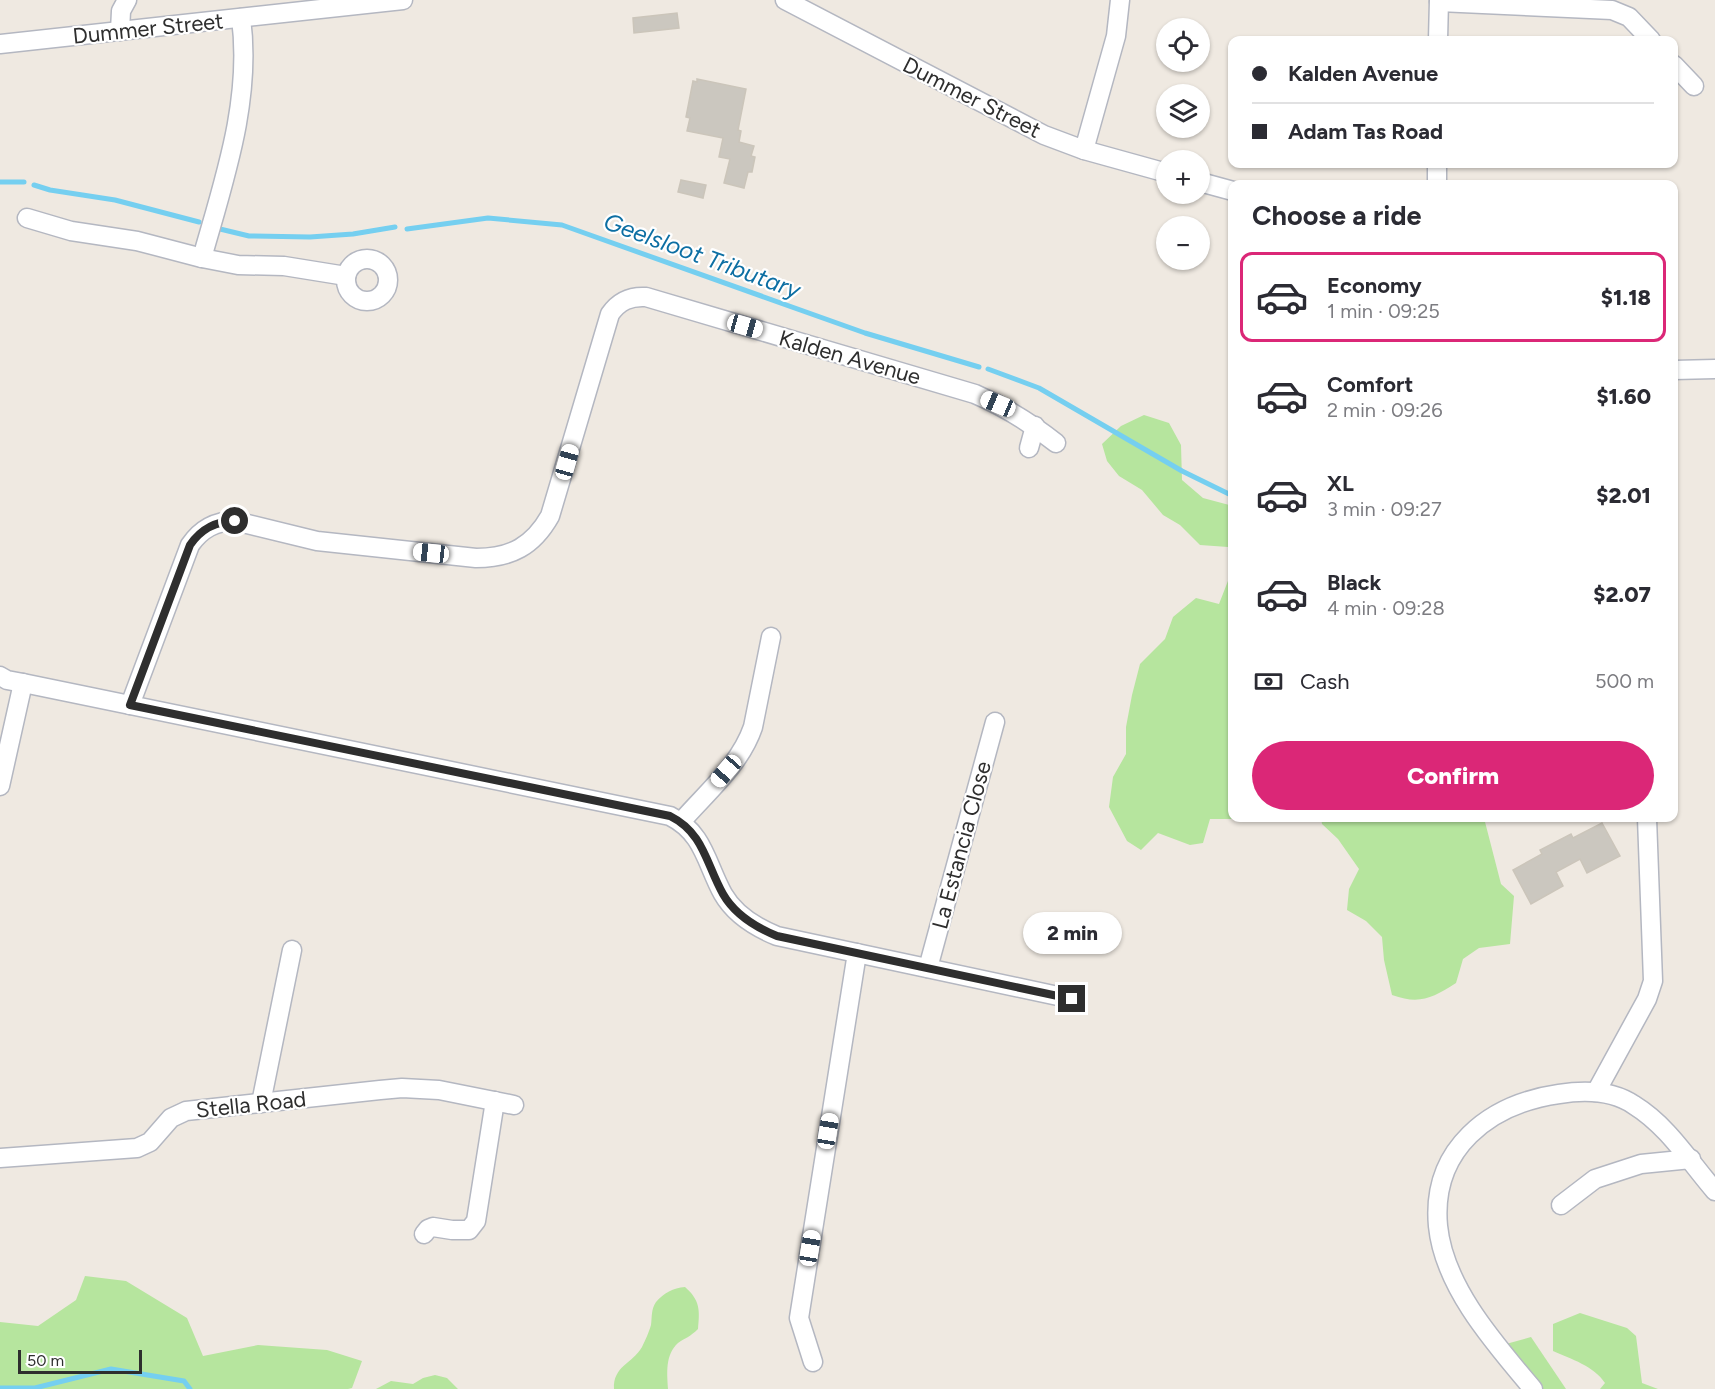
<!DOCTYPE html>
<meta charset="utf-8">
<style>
:root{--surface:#fff;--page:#f2f2f3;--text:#2b2b33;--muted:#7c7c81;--line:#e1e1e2;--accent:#db2777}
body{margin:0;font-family:Figtree,sans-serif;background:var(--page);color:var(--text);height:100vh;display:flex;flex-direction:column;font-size:22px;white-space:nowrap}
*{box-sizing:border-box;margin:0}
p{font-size:20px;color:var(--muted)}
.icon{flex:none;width:33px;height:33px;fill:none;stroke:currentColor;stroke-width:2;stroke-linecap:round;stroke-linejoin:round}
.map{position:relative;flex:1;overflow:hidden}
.panel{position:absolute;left:1228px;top:180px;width:450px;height:642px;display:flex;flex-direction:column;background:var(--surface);border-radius:12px;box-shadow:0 2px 4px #0004}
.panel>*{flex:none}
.banner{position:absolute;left:1228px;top:36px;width:450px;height:132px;border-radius:12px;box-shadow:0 2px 4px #0004;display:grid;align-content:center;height:132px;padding:0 24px;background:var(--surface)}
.controls{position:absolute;left:1156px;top:18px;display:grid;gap:12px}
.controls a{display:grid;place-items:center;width:54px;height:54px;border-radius:50%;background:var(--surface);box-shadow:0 2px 4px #0004;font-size:30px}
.scale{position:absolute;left:18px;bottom:15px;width:124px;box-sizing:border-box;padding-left:6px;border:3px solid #2e2e2e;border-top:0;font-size:16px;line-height:21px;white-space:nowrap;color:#2e2e2e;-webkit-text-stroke:4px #fff;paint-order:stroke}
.end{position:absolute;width:27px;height:27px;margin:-14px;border:8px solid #2e2e2e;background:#fff;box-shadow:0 0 0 3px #fff}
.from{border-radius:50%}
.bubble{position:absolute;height:42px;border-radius:21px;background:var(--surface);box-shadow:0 2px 4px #0004;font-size:20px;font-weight:800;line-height:42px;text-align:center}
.car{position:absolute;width:18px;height:36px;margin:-18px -9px;border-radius:8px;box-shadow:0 0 4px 2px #0007;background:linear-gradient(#fff 24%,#345 0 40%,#fff 0 76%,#345 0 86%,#fff 0)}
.banner b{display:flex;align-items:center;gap:21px;height:57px;font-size:22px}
.banner b+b{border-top:2px solid var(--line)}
.banner i{width:15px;height:15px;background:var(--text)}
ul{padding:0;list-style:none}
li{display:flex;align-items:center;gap:18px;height:90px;margin:0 12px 9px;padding:0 12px;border:3px solid transparent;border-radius:12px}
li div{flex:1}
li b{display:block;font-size:22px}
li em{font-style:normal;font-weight:800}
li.selected{border-color:var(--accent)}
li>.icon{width:54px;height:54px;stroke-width:1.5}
h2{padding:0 24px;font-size:27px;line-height:72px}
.pay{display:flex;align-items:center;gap:15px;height:66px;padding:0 24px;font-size:22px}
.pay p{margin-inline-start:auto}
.cta{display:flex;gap:12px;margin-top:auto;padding:12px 24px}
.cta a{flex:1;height:69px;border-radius:36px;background:var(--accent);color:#fff;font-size:24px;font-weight:800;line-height:69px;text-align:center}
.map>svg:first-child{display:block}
</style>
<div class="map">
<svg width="1715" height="1389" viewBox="0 0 1715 1389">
<rect width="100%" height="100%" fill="#efe9e1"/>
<g fill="#b6e59e">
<polygon points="1144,415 1169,423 1181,445 1182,480 1203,498 1233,506 1233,552 1228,547 1200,545 1180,525 1163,515 1142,490 1119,476 1107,461 1102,444 1121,426"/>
<polygon points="1233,568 1233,818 1244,818 1243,819 1210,819 1203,843 1190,845 1158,833 1141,850 1127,841 1109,807 1113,777 1126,754 1126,727 1132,695 1140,664 1165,639 1173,617 1196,598 1219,604"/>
<path d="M1321 818H1484L1501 884 1514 896 1510 944 1479 948 1463 959 1456 983C1432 998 1420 1005 1392 995L1384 960 1382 937 1366 921 1347 910 1349 889 1359 869 1338 839 1322 824Z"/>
<polygon points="85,1276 126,1281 187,1318 203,1356 258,1345 327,1350 362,1361 352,1388 348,1389 0,1389 0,1322 38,1326 76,1300"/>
<path d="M685 1287C700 1300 700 1310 698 1329 690 1337 685 1338 678 1343 665 1355 667 1373 668 1389H614C613 1366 632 1364 642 1347 645 1341 649 1332 651 1325 652 1317 651 1309 656 1302 664 1293 673 1288 685 1287Z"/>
<path d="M1580 1313 1627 1328 1636 1336 1642 1383 1658 1389H1600L1605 1383C1594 1366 1571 1359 1553 1351V1324Z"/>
<polygon points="1531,1337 1566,1389 1541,1389 1506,1344"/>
<polygon points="435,1375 447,1378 458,1389 376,1389 391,1381 413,1384 423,1378"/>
</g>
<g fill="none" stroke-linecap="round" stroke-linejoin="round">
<g stroke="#75cff0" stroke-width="5">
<polyline points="0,182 24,182"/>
<polyline points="34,185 50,190 115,200 199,222"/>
<polyline points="220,229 249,236 310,237 353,234 395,227"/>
<polyline points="407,229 488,218 562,225 865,333 979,367"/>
<polyline points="988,369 1039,388 1182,471 1233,496"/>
<polyline points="0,1388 35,1388 111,1369 184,1381 190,1389"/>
</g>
</g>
<g fill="#cbc7bf" stroke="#cbc5ba" stroke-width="1.5">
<polygon points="677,13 679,28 634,33 633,18"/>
<polygon points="697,79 746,89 738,130 741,131 739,142 754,146 751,156 755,157 752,172 748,172 744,188 724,183 730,159 719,157 723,138 687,131 690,118 686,117 693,81 697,82"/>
<polygon points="681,180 706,185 703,198 678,192"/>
<polygon points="1602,823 1620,856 1587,873 1580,859 1556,872 1563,886 1531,904 1513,870 1542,854 1540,850 1571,834 1573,838"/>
</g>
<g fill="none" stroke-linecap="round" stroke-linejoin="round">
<defs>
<g id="minor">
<polyline points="785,0 1044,135 1084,150 1167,173"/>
<polyline points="1439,2 1612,10 1629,17 1651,40"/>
<polyline points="120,31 121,11 127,0"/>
<polyline points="1438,40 1439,0"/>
<polyline points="0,44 403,0"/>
<polyline points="1674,65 1694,86"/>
<polyline points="1084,150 1116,36 1120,0"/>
<polyline points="1200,182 1233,191"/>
<polyline points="1437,184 1437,164"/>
<polyline points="27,218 71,231 137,241 202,258 238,265 284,266 346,276"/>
<path d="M202 258C224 180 252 100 241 18"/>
<circle cx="367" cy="280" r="21"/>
<polyline points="1674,370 1715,369"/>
<polyline points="1029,448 1035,426"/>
<path d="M0 676 7 680 23 683 670 816C704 833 706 863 723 894 735 915 755 927 777 936L1072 999"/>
<path d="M130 705 190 545C201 529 215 521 235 521L317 541 476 558C511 558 533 546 550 516L610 314C619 301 630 296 646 297L975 394C1005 407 1031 423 1056 443"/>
<polyline points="0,786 23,683"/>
<path d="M681 822C707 792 740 765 753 727L771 637"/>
<polyline points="928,968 995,722"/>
<polyline points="1596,1092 1647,999 1653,981 1647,818"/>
<polyline points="261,1103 292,950"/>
<polyline points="0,1158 137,1148 150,1142 171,1118 186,1111 380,1090 402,1088 439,1090 514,1105"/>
<polyline points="1561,1205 1595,1179 1641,1164 1691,1159"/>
<polyline points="424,1234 428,1229 433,1227 452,1230 469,1230 476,1221 495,1101"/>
<polyline points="813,1362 799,1318 857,953"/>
<path d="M1533 1389C1495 1344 1444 1287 1438 1226 1431 1149 1489 1104 1559 1094 1584 1090 1612 1090 1634 1105 1668 1126 1689 1161 1715 1191"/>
</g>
</defs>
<use href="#minor" stroke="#b4b7c1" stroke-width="21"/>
<use href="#minor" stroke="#fff" stroke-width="18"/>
</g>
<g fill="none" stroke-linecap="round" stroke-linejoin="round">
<path stroke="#2e2e2e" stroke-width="8" d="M235 521C215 521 201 529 190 545L130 705 670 816C704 833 706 864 723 894 735 915 755 927 777 936L1072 999"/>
</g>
<g text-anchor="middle" stroke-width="4.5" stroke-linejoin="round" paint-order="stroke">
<g font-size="22" fill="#2e2e2e" stroke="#fff">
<text transform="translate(148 28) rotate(-6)" y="8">Dummer Street</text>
<text transform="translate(972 97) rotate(27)" y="8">Dummer Street</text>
<text transform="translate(850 357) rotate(16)" y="8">Kalden Avenue</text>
<text transform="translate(961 845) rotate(-75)" y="8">La Estancia Close</text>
<text transform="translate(251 1104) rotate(-6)" y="8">Stella Road</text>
</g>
<g font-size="24" font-style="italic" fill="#0d6fa3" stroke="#fff">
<text transform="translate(702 256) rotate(20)" y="8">Geelsloot Tributary</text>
</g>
</g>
</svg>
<div class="controls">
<a><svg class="icon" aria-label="locate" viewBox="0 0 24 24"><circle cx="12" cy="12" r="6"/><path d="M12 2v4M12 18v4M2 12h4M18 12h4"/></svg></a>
<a><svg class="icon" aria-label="layers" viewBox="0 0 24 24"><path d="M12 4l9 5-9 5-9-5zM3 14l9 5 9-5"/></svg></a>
<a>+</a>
<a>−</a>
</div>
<div class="scale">50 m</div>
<i class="end from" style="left:235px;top:521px"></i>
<i class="end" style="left:1072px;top:999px"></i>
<div class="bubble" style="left:1023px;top:912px;width:99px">2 min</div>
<i class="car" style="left:745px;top:326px;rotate:106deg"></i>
<i class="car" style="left:998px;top:404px;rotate:293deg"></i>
<i class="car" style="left:567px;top:462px;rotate:16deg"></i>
<i class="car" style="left:431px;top:553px;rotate:276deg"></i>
<i class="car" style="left:726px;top:771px;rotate:221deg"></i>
<i class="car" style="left:828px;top:1131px;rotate:9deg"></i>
<i class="car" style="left:810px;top:1248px;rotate:9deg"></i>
<div class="banner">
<b><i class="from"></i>Kalden Avenue</b>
<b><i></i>Adam Tas Road</b>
</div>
<section class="panel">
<h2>Choose a ride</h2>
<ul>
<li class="selected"><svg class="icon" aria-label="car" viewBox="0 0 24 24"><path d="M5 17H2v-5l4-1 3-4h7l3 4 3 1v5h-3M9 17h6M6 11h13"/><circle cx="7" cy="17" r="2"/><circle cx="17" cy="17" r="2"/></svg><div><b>Economy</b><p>1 min · 09:25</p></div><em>$1.18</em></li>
<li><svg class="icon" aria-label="car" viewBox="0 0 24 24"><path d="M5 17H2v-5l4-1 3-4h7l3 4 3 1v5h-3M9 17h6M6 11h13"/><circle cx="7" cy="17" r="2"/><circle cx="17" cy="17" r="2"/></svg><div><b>Comfort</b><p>2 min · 09:26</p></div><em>$1.60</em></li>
<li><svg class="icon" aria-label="car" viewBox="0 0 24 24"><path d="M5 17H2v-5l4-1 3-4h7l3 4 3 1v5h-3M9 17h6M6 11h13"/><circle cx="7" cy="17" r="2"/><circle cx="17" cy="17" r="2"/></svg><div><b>XL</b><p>3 min · 09:27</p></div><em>$2.01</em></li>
<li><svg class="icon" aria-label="car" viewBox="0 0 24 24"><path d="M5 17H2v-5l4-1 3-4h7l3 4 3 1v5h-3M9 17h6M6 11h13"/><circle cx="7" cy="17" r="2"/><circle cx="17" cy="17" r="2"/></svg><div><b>Black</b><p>4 min · 09:28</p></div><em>$2.07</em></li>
</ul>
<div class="pay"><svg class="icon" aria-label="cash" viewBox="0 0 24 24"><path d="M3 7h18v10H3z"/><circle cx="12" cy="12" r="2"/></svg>Cash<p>500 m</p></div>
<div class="cta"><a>Confirm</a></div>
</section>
</div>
